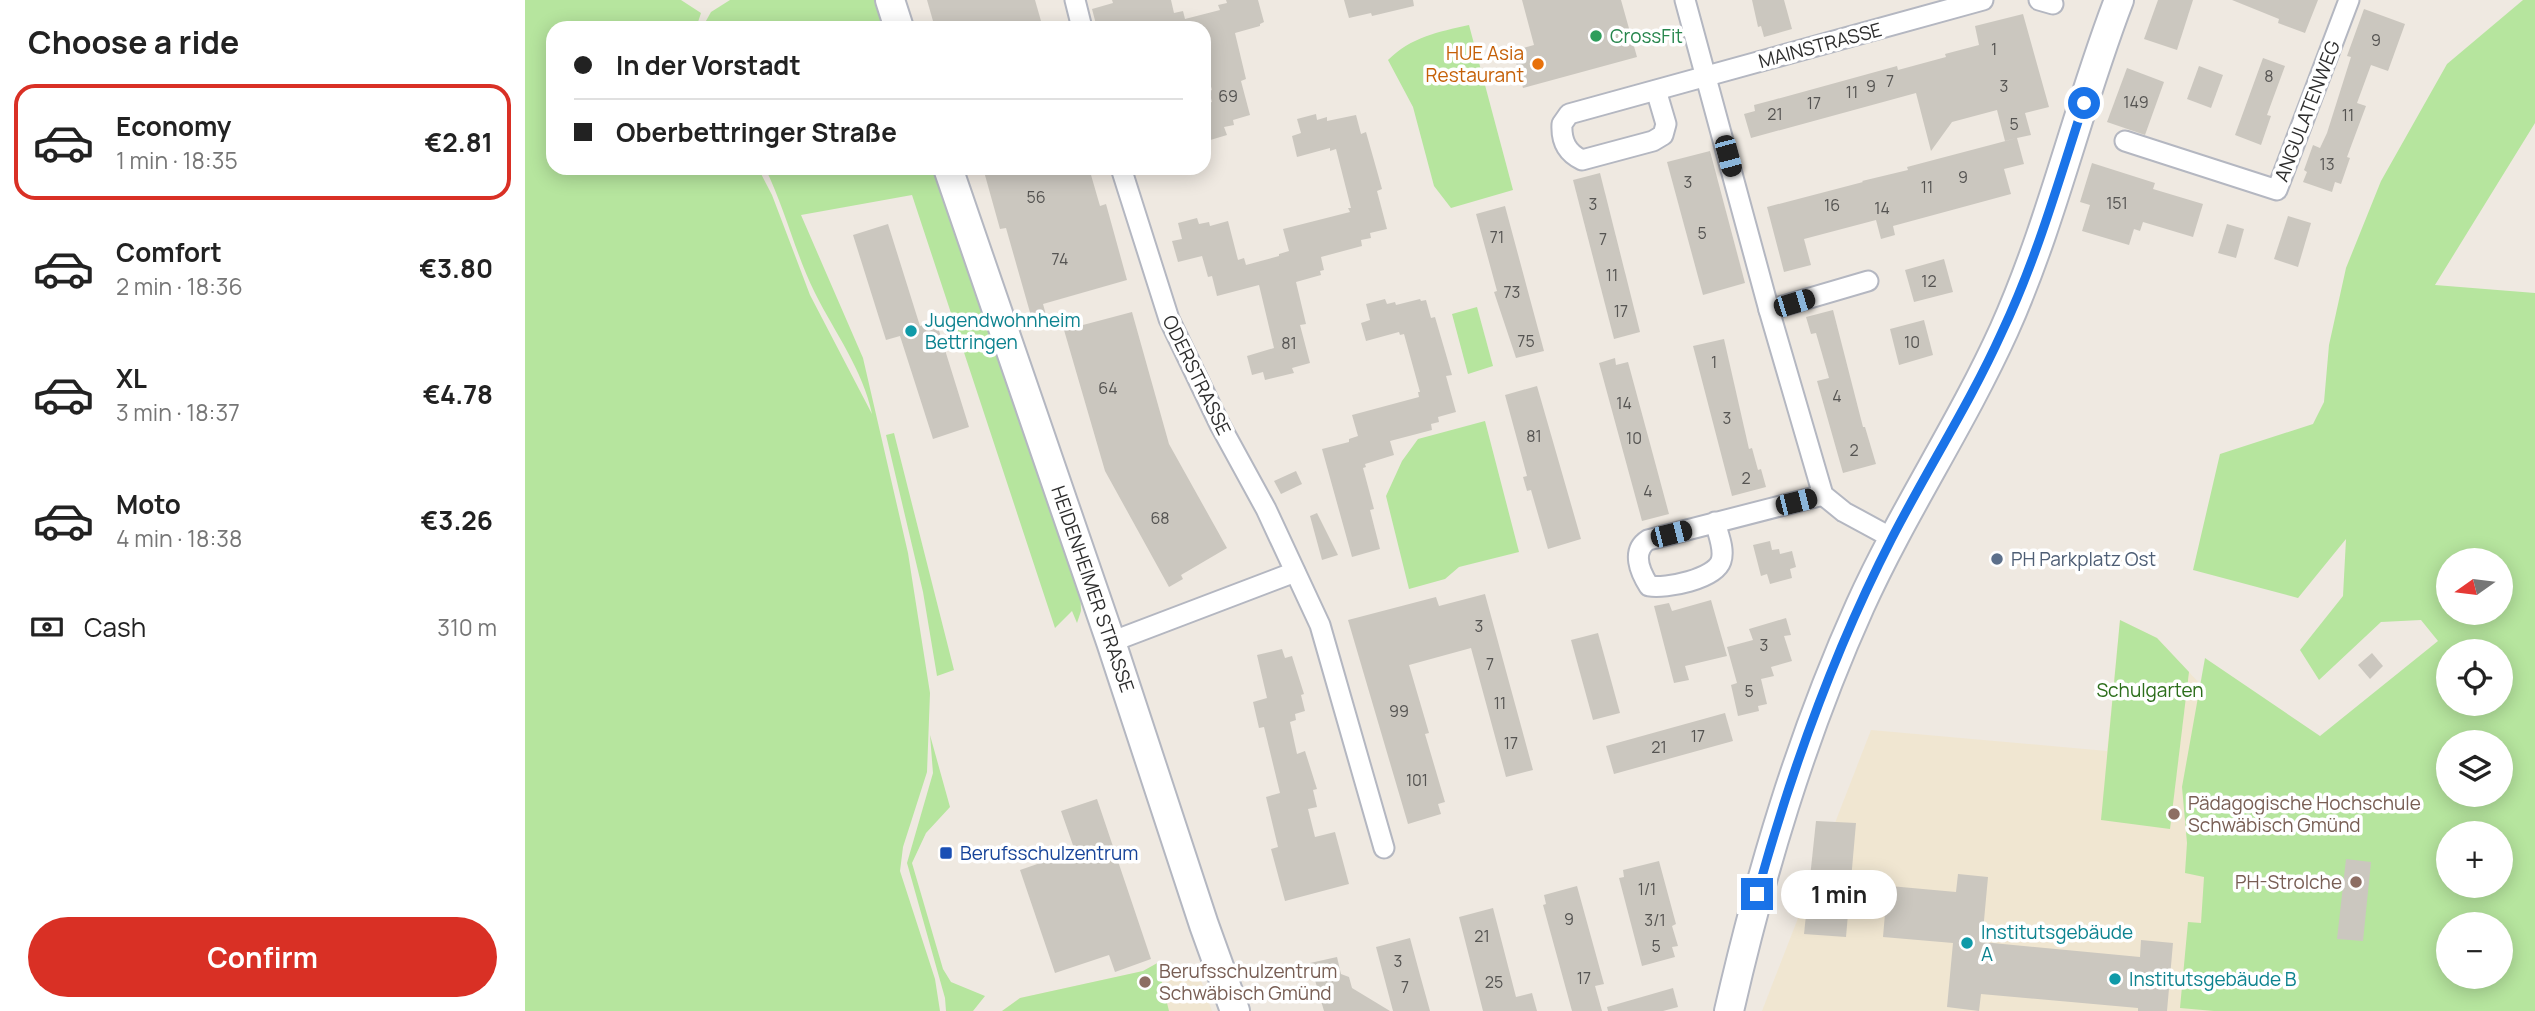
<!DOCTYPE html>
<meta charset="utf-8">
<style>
:root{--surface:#fff;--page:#f2f2f2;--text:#222;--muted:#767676;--line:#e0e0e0;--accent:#d93025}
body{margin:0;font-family:Manrope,sans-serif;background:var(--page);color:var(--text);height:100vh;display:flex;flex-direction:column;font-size:26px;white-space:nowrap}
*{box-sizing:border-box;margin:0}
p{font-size:23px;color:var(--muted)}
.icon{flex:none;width:38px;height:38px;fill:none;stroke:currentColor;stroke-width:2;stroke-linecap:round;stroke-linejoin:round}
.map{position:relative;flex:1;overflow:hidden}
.sheet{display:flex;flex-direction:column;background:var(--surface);width:525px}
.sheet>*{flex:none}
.top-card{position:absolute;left:21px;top:21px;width:665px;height:154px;border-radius:21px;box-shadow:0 4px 18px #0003;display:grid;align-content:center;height:154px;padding:0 28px;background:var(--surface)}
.needle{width:46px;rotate:256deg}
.fabs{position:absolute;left:1911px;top:548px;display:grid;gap:14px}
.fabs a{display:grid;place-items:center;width:77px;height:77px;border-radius:50%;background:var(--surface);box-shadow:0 4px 18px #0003;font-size:35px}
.end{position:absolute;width:32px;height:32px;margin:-16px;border:9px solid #1a73e8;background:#fff;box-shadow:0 0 0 4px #fff}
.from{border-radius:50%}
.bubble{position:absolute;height:49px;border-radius:24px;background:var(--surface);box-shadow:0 4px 18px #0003;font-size:23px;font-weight:700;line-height:49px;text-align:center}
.car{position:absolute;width:21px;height:42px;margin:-21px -10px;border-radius:9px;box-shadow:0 0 5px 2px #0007;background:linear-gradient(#222 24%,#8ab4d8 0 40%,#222 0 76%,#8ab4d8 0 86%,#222 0)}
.top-card b{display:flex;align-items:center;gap:24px;height:66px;font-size:26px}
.top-card b+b{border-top:2px solid var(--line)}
.top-card i{width:18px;height:18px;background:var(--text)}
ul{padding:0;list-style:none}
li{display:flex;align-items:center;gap:21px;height:116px;margin:0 14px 10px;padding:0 14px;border:4px solid transparent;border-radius:21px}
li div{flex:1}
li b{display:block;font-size:26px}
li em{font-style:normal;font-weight:700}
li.current{border-color:var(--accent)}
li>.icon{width:63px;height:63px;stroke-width:1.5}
h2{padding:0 28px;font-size:32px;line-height:84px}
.pay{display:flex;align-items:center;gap:18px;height:77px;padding:0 28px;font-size:26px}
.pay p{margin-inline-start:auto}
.button{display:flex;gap:14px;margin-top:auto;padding:14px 28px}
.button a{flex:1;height:80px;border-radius:42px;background:var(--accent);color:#fff;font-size:28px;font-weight:700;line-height:80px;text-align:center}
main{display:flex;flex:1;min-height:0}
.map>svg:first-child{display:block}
</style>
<main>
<section class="sheet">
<h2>Choose a ride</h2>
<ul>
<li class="current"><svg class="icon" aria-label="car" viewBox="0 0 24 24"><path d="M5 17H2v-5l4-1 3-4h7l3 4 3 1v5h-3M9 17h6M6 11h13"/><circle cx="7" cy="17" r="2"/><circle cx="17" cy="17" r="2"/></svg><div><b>Economy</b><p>1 min · 18:35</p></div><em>€2.81</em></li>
<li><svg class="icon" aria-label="car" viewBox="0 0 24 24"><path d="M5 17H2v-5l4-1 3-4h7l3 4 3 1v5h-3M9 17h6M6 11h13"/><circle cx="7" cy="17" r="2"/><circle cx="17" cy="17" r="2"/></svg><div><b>Comfort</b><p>2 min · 18:36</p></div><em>€3.80</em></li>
<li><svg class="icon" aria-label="car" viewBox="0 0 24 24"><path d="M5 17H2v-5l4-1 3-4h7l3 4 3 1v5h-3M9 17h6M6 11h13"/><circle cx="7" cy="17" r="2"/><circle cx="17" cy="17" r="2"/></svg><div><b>XL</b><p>3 min · 18:37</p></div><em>€4.78</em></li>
<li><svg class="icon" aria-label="car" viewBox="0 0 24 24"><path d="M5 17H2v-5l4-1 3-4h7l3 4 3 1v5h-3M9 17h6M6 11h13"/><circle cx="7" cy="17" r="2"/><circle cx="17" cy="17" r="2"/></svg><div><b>Moto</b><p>4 min · 18:38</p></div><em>€3.26</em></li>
</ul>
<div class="pay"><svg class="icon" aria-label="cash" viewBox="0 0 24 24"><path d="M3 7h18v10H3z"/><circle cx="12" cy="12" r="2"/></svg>Cash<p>310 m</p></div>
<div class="button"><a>Confirm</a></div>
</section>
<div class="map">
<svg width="2010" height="1011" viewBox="0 0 2010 1011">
<rect width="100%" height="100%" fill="#efe9e1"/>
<g fill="#f0e6d1" fill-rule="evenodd">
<path d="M1595 620 1632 638 1721 733 1923 794 1973 795 2010 883V995L2007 1011H1237L1346 730 1582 751ZM1923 833H1976V886H1923ZM1923 924H1976V976H1923Z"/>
<polygon points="636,961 674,975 687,1011 477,1011 495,998 618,971"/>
</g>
<g fill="#b6e59e" fill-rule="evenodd">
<path d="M0 0H156L176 13 171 28H28V168H233L247 195 285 295 347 414C338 370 310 333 290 293 270 253 260 208 240 168H413L555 585 556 611 552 623 547 611 530 628 387 195 276 215 338 358 383 553 405 693 402 772 378 847 375 871 410 979 415 1011H0Z"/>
<polygon points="205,0 359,0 369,28 177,28 186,12"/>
<path d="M1998 0H2010V123L1910 285 2010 293V1011H1689L1655 1008 1663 922 1676 923 1679 877 1660 873 1662 843 1657 787 1680 658 1795 736 1913 641 1896 620 1856 622 1794 680 1775 650 1818 596 1821 539 1773 598 1668 570 1695 454 1788 424 1799 402 1804 345 1821 268 1856 181 1922 64ZM1923 560H1976V612H1923ZM1923 651H1976V704H1923ZM1923 742H1976V794H1923ZM1923 833H1976V886H1923ZM1923 924H1976V976H1923Z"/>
<path d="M944 25 988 190 926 208 909 186 888 107 863 60C886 37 913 32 944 25Z"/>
<polygon points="952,307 968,366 943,374 927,314"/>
<polygon points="960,421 994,552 934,567 920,579 884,589 861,496 877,461 893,439"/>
<polygon points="369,433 429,670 412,676 398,592 361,435"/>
<polygon points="1595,620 1632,638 1664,672 1645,829 1576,820"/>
<polygon points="405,735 425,807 401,833 387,863 418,969 426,982 460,996 448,1011 421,1011 420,998 382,863 408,773"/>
<polygon points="636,961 635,975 644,1011 477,1011 495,998 618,971"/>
</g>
<g fill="#cbc7bf">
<polygon points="402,0 510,0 518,28 410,28"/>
<polygon points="587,0 646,0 649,13 658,11 660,19 695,10 693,5 702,3 701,0 733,0 739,22 735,24 735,26 710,33 721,79 716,81 725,115 708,120 709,125 699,127 702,135 682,141 679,129 679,104 687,102 684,91 687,90 679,61 679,28 572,28 567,9 588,3"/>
<polygon points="819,0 888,0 889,6 847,16 846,13 824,18"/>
<polygon points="997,0 1096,0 1112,57 998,88 988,51 1009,45"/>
<polygon points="1227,0 1259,0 1267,29 1239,37 1236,26 1233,27"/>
<polygon points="1633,0 1668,0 1652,50 1619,39"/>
<polygon points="1707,0 1793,0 1780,33 1753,23 1754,19"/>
<polygon points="1839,9 1880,24 1863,71 1846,65 1832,103 1841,106 1822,157 1825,158 1816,184 1810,182 1807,192 1778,182 1782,172 1779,170 1788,145 1795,148 1802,133 1826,57 1822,56"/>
<polygon points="1498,14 1524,107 1500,113 1506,135 1492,138 1499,164 1479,169 1486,194 1368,226 1370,235 1356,239 1351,220 1279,239 1286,265 1259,272 1242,207 1338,182 1337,181 1383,170 1382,167 1492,138 1480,141 1472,110 1427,122 1406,151 1391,93 1226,138 1219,114 1230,111 1229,105 1248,100 1372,66 1373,70 1421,57 1420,54 1454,45 1450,26"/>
<polygon points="1738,58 1760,66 1742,115 1746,116 1736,145 1710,135"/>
<polygon points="1674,66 1698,75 1686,108 1662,99"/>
<polygon points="1602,68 1639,82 1620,135 1582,122"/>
<polygon points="791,114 792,120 802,117 802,121 831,115 836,134 841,132 852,171 857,189 852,191 862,229 845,233 846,238 836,240 837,246 796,257 799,270 795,271 796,275 771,282 781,324 775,325 785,363 767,368 769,373 740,380 738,372 727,375 722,356 749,348 734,285 692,296 687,276 683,277 677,256 653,262 647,241 657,239 653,223 672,218 674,224 684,222 685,226 703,221 713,260 719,258 721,265 754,256 754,254 764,251 758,229 825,212 823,208 826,208 811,149 805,151 805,148 772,157 767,136 776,133 772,119"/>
<polygon points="1185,151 1220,283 1178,295 1142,162"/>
<polygon points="1567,163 1630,183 1628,189 1678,204 1668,237 1618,222 1615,231 1609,229 1604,245 1557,231 1565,205 1555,202"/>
<polygon points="458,168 564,168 575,206 581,204 602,280 518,304 524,326 510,330 481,228 475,229"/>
<polygon points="1075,173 1115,332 1089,339 1048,180"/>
<polygon points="980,206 1019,351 991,358 969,292 972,291 951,214"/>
<polygon points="1763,216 1786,223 1773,267 1749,259"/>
<polygon points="363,224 395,326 411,321 444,427 408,439 375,336 361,340 328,235"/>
<polygon points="1702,224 1719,229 1711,258 1693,253"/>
<polygon points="1419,259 1428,292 1389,302 1380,270"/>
<polygon points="860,299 862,304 870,302 871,305 895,299 896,301 901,300 906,318 910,317 927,375 921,376 931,412 913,417 914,422 906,424 907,430 865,441 869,455 840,464 841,467 838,468 849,509 845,510 855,549 827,557 797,449 824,442 824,439 833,436 827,415 894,397 893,392 895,392 879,334 875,335 874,332 841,341 836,323 845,320 841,304"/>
<polygon points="1308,310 1338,427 1340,427 1351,464 1318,473 1292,381 1304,378 1291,333 1286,334 1281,317"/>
<polygon points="607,312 644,444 702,548 656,575 658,579 644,587 580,471 539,330"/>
<polygon points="1399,320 1408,355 1374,365 1365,329"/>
<polygon points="1199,339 1224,449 1227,448 1233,470 1236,469 1241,487 1207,496 1168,346"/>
<polygon points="1090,358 1091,365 1103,362 1144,514 1117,521 1074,363"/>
<polygon points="1012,386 1056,539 1023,549 1006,490 1002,491 998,477 1002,476 980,395"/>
<polygon points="771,471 777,484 756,494 749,481"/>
<polygon points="792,513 813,555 797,560 785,516"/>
<polygon points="1245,541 1247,550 1254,549 1255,554 1267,551 1271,567 1265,569 1267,578 1245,584 1242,574 1236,576 1228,545"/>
<polygon points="960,594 1008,770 981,777 946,648 884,665 904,733 900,734 920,802 913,804 916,814 883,824 823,620 911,597 914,606"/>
<polygon points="1186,600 1202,656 1160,666 1164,680 1149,683 1129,606 1144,603 1147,611"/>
<polygon points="1261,618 1266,635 1259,636 1267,661 1246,667 1249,676 1236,679 1242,704 1233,706 1234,711 1213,716 1206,685 1212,683 1202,647 1228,640 1224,629"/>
<polygon points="1073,633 1095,713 1068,720 1046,640"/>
<polygon points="757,649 760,658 767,656 779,694 776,695 780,711 770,714 771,720 765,722 772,754 780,751 792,789 788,790 792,807 783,809 790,837 810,832 824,884 760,901 746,849 753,847 741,797 755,793 739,727 734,728 728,702 742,698 732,655"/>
<polygon points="1847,653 1858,666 1845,679 1833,665"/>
<polygon points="1200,713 1208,741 1089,774 1081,746"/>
<polygon points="572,799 626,959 590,972 584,955 530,973 495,870 550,851 536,811"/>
<polygon points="1291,821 1331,823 1321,937 1279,934"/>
<polygon points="1821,859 1846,862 1838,941 1812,939"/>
<polygon points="1134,861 1151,924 1147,926 1153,946 1147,947 1150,957 1117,966 1094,878 1099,877 1098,870"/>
<polygon points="1433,874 1463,877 1457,942 1615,957 1616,940 1648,943 1642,1011 1613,1011 1613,1008 1456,994 1454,1011 1422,1007 1428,943 1358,937 1361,902 1353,901 1354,885 1431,892"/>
<polygon points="1052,886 1079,984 1070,986 1077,1011 1047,1011 1018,905 1021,904 1019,895"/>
<polygon points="968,908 991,997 1007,993 1012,1011 958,1011 934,917"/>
<polygon points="885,938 895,975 905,1011 868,1011 851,947"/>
<polygon points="812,957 816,974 824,977 827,988 865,1011 799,1011 785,963"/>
<polygon points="1148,988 1153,1007 1138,1011 1083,1011 1082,1007"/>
</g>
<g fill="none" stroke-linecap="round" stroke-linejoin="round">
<defs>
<g id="street">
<polyline points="550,0 557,28"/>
<polyline points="1160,0 1244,310 1298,495 1319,512 1367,538"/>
<polyline points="1514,0 1528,4"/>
<path d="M1131 90 1141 124 1138 135 1128 141 1057 160C1042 153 1036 141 1037 124L1044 114 1458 0"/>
<polyline points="1600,141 1752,190 1824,0"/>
<polyline points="596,168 644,319 695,425 741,509 795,625 859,848"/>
<polyline points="1244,310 1343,281"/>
<path d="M1190 522C1193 534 1200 549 1196 561 1190 579 1141 589 1124 586 1115 572 1106 551 1123 540L1298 495"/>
<polyline points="586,642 770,572"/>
</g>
<g id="secondary">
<polyline points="365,0 374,28"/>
<polyline points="423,168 586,642 679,925 710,1011"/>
<path d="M1204 1011C1236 872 1276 737 1335 606 1378 511 1436 425 1479 330 1527 223 1552 109 1594 0"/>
</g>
</defs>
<use href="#street" stroke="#b4b7c1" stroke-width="23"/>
<use href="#secondary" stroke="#b4b7c1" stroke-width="32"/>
<use href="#street" stroke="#fff" stroke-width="19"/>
<use href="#secondary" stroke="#fff" stroke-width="28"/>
</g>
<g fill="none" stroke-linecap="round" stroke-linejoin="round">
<path stroke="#1a73e8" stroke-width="9" d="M1232 894C1266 771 1309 651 1367 538 1403 468 1445 403 1477 332 1512 258 1534 180 1559 103"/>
</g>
<circle fill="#2e9e5b" stroke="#fff" stroke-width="2.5" cx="1071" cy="36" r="7"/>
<circle fill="#e8710a" stroke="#fff" stroke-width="2.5" cx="1013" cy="64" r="7"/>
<g fill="#0f9aa8" stroke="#fff" stroke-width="2.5">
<circle cx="386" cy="331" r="7"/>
<circle cx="1442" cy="943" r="7"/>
<circle cx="1590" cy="979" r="7"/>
</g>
<circle fill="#5c6f8a" stroke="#fff" stroke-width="2.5" cx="1472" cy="559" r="7"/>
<g fill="#8d6e63" stroke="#fff" stroke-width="2.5">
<circle cx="1649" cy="814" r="7"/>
<circle cx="1831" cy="882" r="7"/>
<circle cx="620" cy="982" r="7"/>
</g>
<rect fill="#1a4fb4" stroke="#fff" stroke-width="2.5" x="414" y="846" width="14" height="14" rx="3.5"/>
<g text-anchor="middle" stroke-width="7" stroke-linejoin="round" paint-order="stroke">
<g font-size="16" fill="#555452">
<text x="1851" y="46">9</text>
<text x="1469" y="55">1</text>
<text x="1744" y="82">8</text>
<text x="1365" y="87">7</text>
<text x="1346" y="92">9</text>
<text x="1479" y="92">3</text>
<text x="1327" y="98">11</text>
<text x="703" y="102">69</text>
<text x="1611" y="108">149</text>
<text x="1289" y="109">17</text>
<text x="1250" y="120">21</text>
<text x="1823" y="121">11</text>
<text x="1489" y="130">5</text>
<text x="1802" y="170">13</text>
<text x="1438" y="183">9</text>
<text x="1163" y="188">3</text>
<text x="1402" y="193">11</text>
<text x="511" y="203">56</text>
<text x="1592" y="209">151</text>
<text x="1068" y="210">3</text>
<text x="1307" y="211">16</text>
<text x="1357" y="214">14</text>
<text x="1177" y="239">5</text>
<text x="972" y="243">71</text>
<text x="1078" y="245">7</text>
<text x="535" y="265">74</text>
<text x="1087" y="281">11</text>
<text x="1404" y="287">12</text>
<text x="987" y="298">73</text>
<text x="1096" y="317">17</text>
<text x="1001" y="347">75</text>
<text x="1387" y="348">10</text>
<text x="764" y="349">81</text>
<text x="1189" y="368">1</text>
<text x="583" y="394">64</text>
<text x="1312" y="402">4</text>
<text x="1099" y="409">14</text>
<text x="1202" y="424">3</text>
<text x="1009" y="442">81</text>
<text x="1109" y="444">10</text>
<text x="1329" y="456">2</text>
<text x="1221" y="484">2</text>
<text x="1123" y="497">4</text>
<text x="635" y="524">68</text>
<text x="954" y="632">3</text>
<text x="1239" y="651">3</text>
<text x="965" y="670">7</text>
<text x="1224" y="697">5</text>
<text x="975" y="709">11</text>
<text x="874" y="717">99</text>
<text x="1173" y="742">17</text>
<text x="986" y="749">17</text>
<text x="1134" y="753">21</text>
<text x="892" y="786">101</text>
<text x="1122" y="895">1/1</text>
<text x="1044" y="925">9</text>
<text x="1130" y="926">3/1</text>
<text x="957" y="942">21</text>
<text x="1131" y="952">5</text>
<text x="873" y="967">3</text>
<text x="1059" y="984">17</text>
<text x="969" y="988">25</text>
<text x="880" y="993">7</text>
</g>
<g font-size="19" fill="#27864d" stroke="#fff" text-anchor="start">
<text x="1085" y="43">CrossFit</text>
</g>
<g font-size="19" fill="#2e2e2e" stroke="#fff">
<text transform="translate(1295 45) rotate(-15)" y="7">MAINSTRASSE</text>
<text transform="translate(1782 111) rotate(-69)" y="7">ANGULATENWEG</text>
<text transform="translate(672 375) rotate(64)" y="7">ODERSTRASSE</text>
<text transform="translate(568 589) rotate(71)" y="7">HEIDENHEIMER STRASSE</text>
</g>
<g font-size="19" fill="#c56008" stroke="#fff" text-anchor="end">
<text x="999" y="60">HUE Asia<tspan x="999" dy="22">Restaurant</tspan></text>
</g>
<g font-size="19" fill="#0d838f" stroke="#fff" text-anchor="start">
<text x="400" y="327">Jugendwohnheim<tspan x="400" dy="22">Bettringen</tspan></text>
<text x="1456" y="939">Institutsgebäude<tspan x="1456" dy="22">A</tspan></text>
<text x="1604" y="986">Institutsgebäude B</text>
</g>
<g font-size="19" fill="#4e5e75" stroke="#fff" text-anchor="start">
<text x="1486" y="566">PH Parkplatz Ost</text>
</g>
<g font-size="19" fill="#2c6e1b" stroke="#fff">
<text x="1625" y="697">Schulgarten</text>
</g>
<g font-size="19" fill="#785e54" stroke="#fff" text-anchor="start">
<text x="1663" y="810">Pädagogische Hochschule<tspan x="1663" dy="22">Schwäbisch Gmünd</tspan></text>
<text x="1817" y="889" text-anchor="end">PH-Strolche</text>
<text x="634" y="978">Berufsschulzentrum<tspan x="634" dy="22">Schwäbisch Gmünd</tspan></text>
</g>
<g font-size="19" fill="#164399" stroke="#fff" text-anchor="start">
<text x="435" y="860">Berufsschulzentrum</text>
</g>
</g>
</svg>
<div class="fabs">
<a><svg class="needle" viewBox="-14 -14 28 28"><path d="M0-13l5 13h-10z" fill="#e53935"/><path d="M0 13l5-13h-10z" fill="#767676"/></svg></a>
<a><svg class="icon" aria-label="locate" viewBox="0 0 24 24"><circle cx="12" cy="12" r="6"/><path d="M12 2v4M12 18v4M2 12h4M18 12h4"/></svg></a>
<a><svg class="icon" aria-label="layers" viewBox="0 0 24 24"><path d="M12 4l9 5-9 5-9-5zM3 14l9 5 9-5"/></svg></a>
<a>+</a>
<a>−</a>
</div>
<i class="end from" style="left:1559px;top:103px"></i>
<i class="end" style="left:1232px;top:894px"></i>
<div class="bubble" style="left:1256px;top:870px;width:116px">1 min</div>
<i class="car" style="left:1203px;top:156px;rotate:165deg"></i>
<i class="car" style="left:1269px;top:303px;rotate:73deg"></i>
<i class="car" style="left:1271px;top:502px;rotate:76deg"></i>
<i class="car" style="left:1146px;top:534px;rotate:76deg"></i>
<div class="top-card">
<b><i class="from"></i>In der Vorstadt</b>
<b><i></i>Oberbettringer Straße</b>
</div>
</div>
</main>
